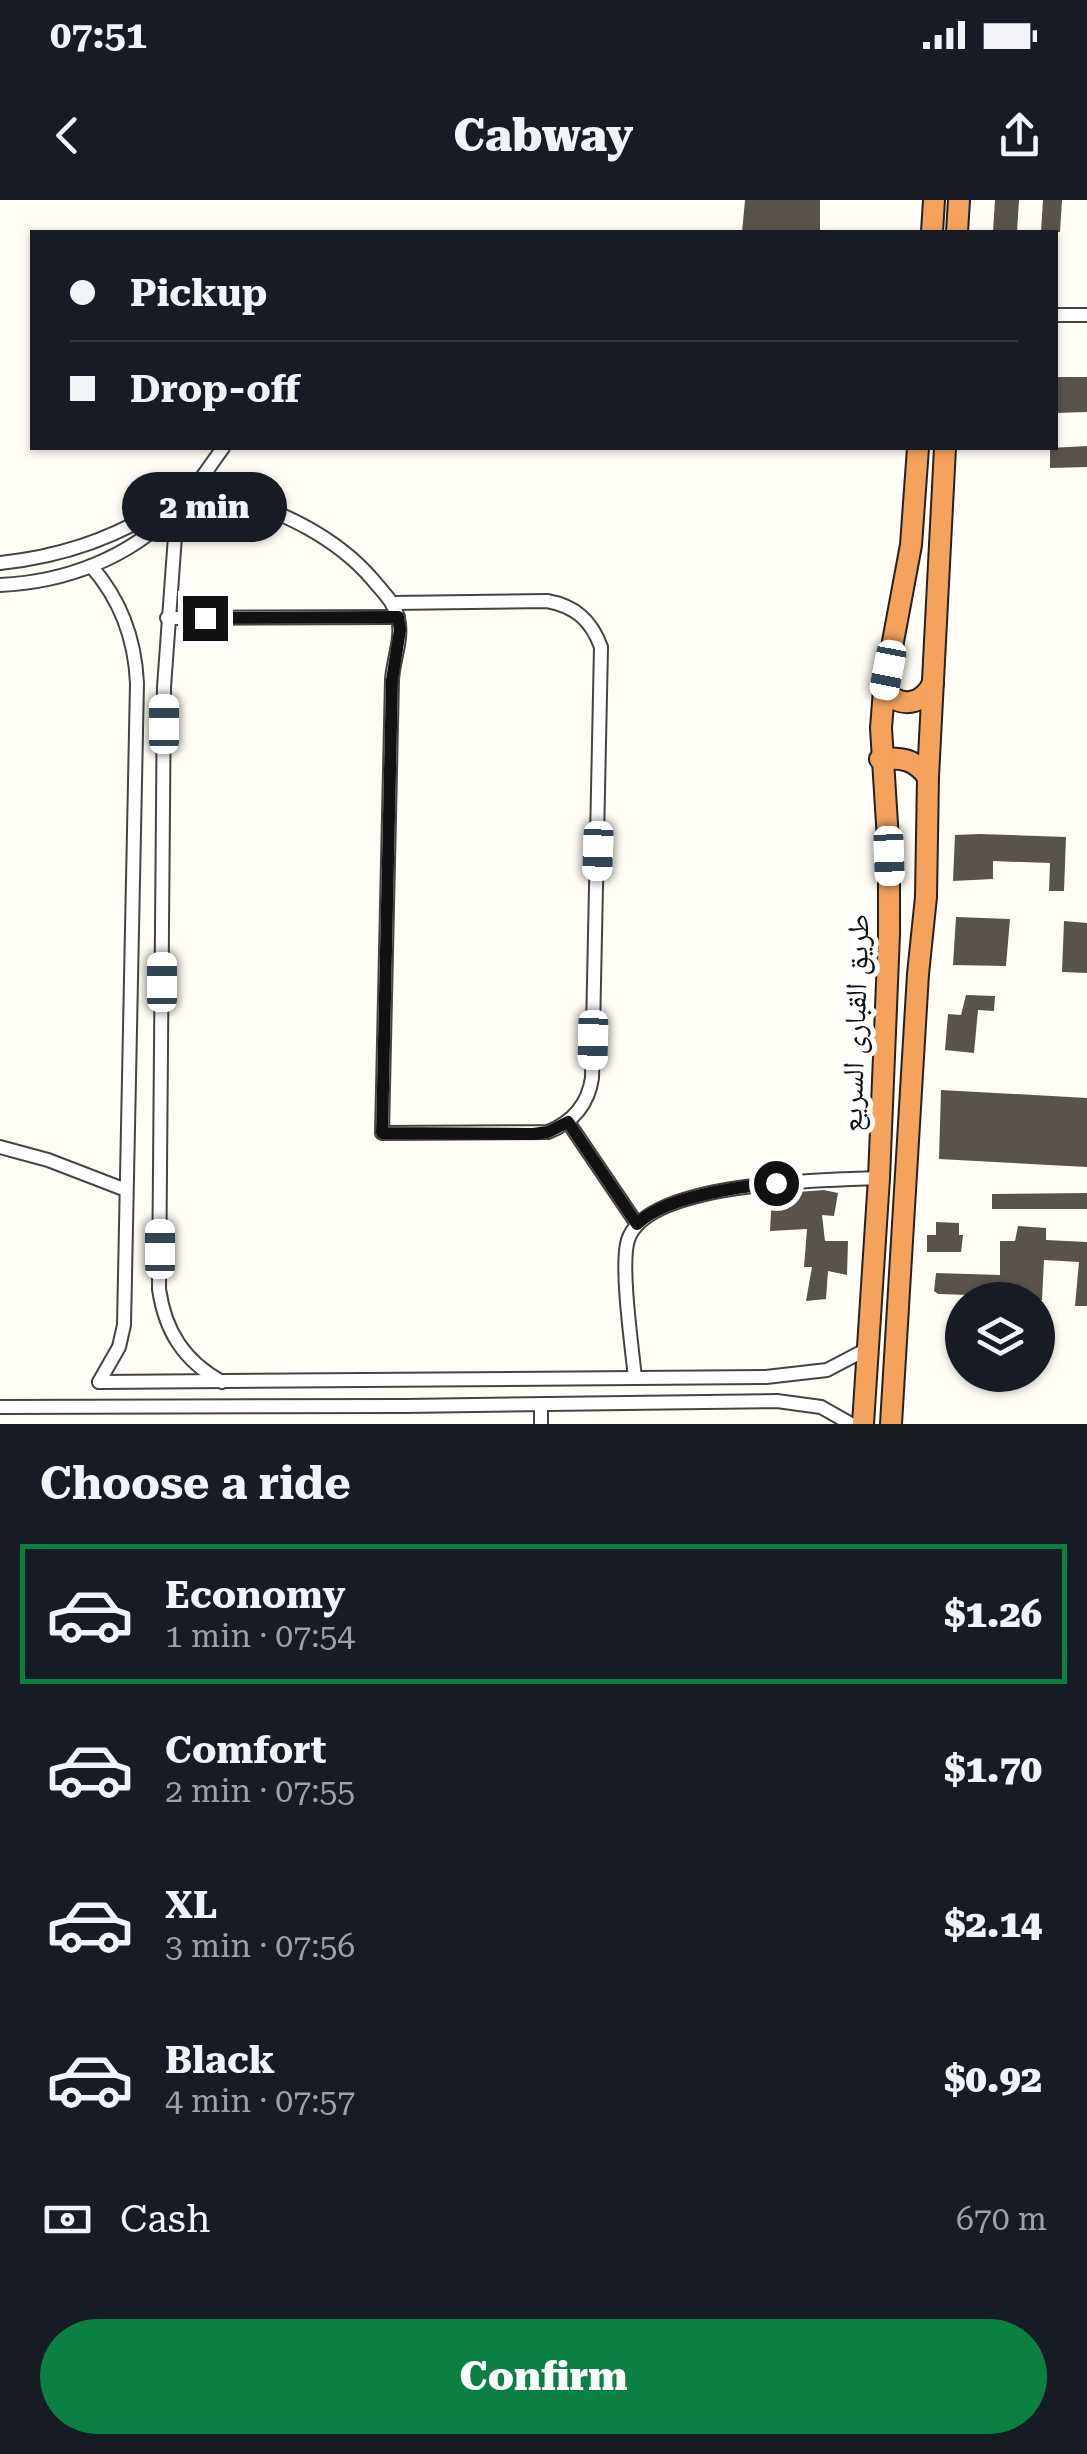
<!DOCTYPE html>
<meta charset="utf-8">
<style>
:root{--surface:#171b24;--page:#20242c;--text:#f1f3f6;--muted:#9ea1a6;--line:#363941;--accent:#0b8043}
body{margin:0;font-family:"Roboto Serif","Noto Naskh Arabic",serif;background:var(--page);color:var(--text);height:100vh;display:flex;flex-direction:column;font-size:38px;white-space:nowrap}
*{box-sizing:border-box;margin:0}
p{font-size:32px;color:var(--muted)}
.icon{flex:none;width:55px;height:55px;fill:none;stroke:currentColor;stroke-width:2;stroke-linecap:round;stroke-linejoin:round}
.map{position:relative;height:1224px;overflow:hidden}
.sheet{display:flex;flex-direction:column;background:var(--surface);flex:1}
.sheet>*{flex:none}
.hud{position:absolute;left:30px;top:30px;width:1028px;height:220px;border-radius:0px;box-shadow:0 2px 8px #0004;display:grid;align-content:center;height:220px;padding:0 40px;background:var(--surface)}
.tools{position:absolute;left:945px;top:1082px;display:grid;gap:20px}
.tools a{display:grid;place-items:center;width:110px;height:110px;border-radius:50%;background:var(--surface);box-shadow:0 2px 8px #0004;font-size:50px}
.end{position:absolute;width:45px;height:45px;margin:-22px;border:12px solid #111;background:#fff;box-shadow:0 0 0 5px #fff}
.from{border-radius:50%}
.bubble{position:absolute;height:70px;border-radius:35px;background:var(--surface);box-shadow:0 2px 8px #0004;font-size:32px;font-weight:800;line-height:70px;text-align:center}
.car{position:absolute;width:30px;height:60px;margin:-30px -15px;border-radius:12px;box-shadow:0 0 8px 2px #0007;background:linear-gradient(#fff 24%,#345 0 40%,#fff 0 76%,#345 0 86%,#fff 0)}
.hud b{display:flex;align-items:center;gap:35px;height:95px;font-size:38px}
.hud b+b{border-top:2px solid var(--line)}
.hud i{width:25px;height:25px;background:var(--text)}
ul{padding:0;list-style:none}
li{display:flex;align-items:center;gap:30px;height:140px;margin:0 20px 15px;padding:0 20px;border:5px solid transparent;border-radius:0px}
li div{flex:1}
li b{display:block;font-size:38px}
li em{font-style:normal;font-weight:800}
li.on{border-color:var(--accent)}
li>.icon{width:90px;height:90px;stroke-width:1.5}
h2{padding:0 40px;font-size:45px;line-height:120px}
.pay{display:flex;align-items:center;gap:25px;height:110px;padding:0 40px;font-size:38px}
.pay p{margin-inline-start:auto}
.action{display:flex;gap:20px;margin-top:auto;padding:20px 40px}
.action a{flex:1;height:115px;border-radius:60px;background:var(--accent);color:#fff;font-size:40px;font-weight:800;line-height:115px;text-align:center}
.status{display:flex;justify-content:space-between;align-items:center;height:70px;padding:0 50px;background:var(--surface);direction:ltr}
.status svg{height:28px;fill:currentColor}
header{display:flex;justify-content:space-between;align-items:center;height:130px;padding:0 40px;background:var(--surface);font-size:45px;font-weight:800}
.map>svg:first-child{display:block}
</style>
<div class="status"><b>07:51</b><svg viewBox="0 0 49 12"><path d="M0 12V9h3v3zM5 12V6h3v6zM10 12V3h3v9zM15 12V0h3v12zM26 1h20v11H26zM47 4h2v5h-2z"/></svg></div>
<header><svg class="icon" aria-label="back" viewBox="0 0 24 24"><path d="M15 5l-7 7 7 7"/></svg>Cabway<svg class="icon" aria-label="share" viewBox="0 0 24 24"><path d="M12 15V3M7 8l5-5 5 5M5 13v7h14v-7"/></svg></header>
<div class="map">
<svg width="1087" height="1224" viewBox="0 0 1087 1224">
<rect width="100%" height="100%" fill="#fffdf5"/>
<g fill="#5a524d">
<polygon points="745,0 820,0 820,32 742,32"/>
<polygon points="995,0 1019,0 1017,32 993,32"/>
<polygon points="1043,0 1062,0 1060,32 1041,32"/>
<polygon points="1055,177 1087,177 1087,212 1055,213"/>
<polygon points="1087,246 1087,267 1050,268 1050,248"/>
<polygon points="979,634 1066,637 1064,691 1049,691 1050,663 993,661 993,679 953,681 955,635"/>
<polygon points="956,717 1010,719 1006,766 953,765"/>
<polygon points="1064,721 1087,723 1087,773 1062,772"/>
<polygon points="966,795 995,796 994,811 978,810 974,853 945,850 948,814 961,815"/>
<polygon points="941,890 1087,898 1087,967 939,959"/>
<polygon points="824,990 838,993 834,1016 822,1015 825,1041 848,1041 847,1075 828,1071 826,1099 806,1101 812,1067 804,1067 807,1029 770,1031 772,994"/>
<polygon points="1087,993 1087,1009 992,1009 992,994"/>
<polygon points="936,1022 959,1023 959,1035 963,1035 961,1052 927,1052 927,1035 936,1035"/>
<polygon points="1018,1026 1046,1028 1046,1040 1087,1042 1087,1106 1075,1106 1079,1062 1044,1060 1042,1100 1000,1100 1000,1096 938,1094 934,1091 936,1073 1000,1075 1000,1041 1015,1041"/>
</g>
<g fill="none" stroke-linecap="round" stroke-linejoin="round">
<defs>
<g id="minor">
<polyline points="1055,115 1087,115"/>
<path d="M198 280C262 307 327 326 373 380 383 392 394 402 398 418 403 438 393 460 392 480L382 933 548 932C573 922 588 905 592 878L601 447C591 420 575 406 547 401L392 403"/>
<path d="M177 309 164 487 159 1089C165 1131 184 1161 222 1182"/>
<path d="M0 363C67 356 131 333 185 291"/>
<path d="M91 366C121 400 135 439 137 483L124 1125 119 1147 99 1182"/>
<path d="M0 385C66 382 129 358 176 310 194 291 208 268 223 248"/>
<polyline points="167,418 398,417"/>
<polyline points="568,922 637,1024"/>
<polyline points="0,947 48,960 126,990"/>
<path d="M635 1178C632 1147 620 1065 628 1040 647 981 826 980 879 978"/>
<polyline points="99,1182 766,1177 827,1170 867,1149"/>
<polyline points="0,1207 405,1206 777,1201 821,1207 851,1224"/>
<polyline points="541,1224 541,1205"/>
</g>
<g id="highway">
<polyline points="932,32 934,0"/>
<polyline points="957,32 959,0"/>
<path d="M884 490C900 509 923 505 933 483"/>
<path d="M880 559C901 557 915 559 928 577"/>
<polyline points="863,1224 879,978 889,734 889,656 881,528 884,490 911,345 918,248"/>
<polyline points="891,1224 918,774 926,697 928,577 945,248"/>
</g>
</defs>
<use href="#minor" stroke="#444" stroke-width="16"/>
<use href="#highway" stroke="#222" stroke-width="24"/>
<use href="#minor" stroke="#fff" stroke-width="12"/>
<use href="#highway" stroke="#f5a25d" stroke-width="20"/>
</g>
<g fill="none" stroke-linecap="round" stroke-linejoin="round">
<path stroke="#111" stroke-width="12" d="M205 418 398 417 400 430 392 480 382 933 533 934 548 932 568 922 637 1024C665 996 738 987 776 983"/>
</g>
<g text-anchor="middle" stroke-width="10" stroke-linejoin="round" paint-order="stroke">
<g font-size="30" fill="#111" stroke="#fff">
<text transform="translate(855 823) rotate(-88)" y="10">طريق القبارى السريع</text>
</g>
</g>
</svg>
<div class="tools">
<a><svg class="icon" aria-label="layers" viewBox="0 0 24 24"><path d="M12 4l9 5-9 5-9-5zM3 14l9 5 9-5"/></svg></a>
</div>
<i class="end from" style="left:776px;top:983px"></i>
<i class="end" style="left:205px;top:418px"></i>
<div class="bubble" style="left:122px;top:272px;width:165px">2 min</div>
<i class="car" style="left:888px;top:470px;rotate:191deg"></i>
<i class="car" style="left:164px;top:524px;rotate:0deg"></i>
<i class="car" style="left:598px;top:651px;rotate:182deg"></i>
<i class="car" style="left:889px;top:656px;rotate:178deg"></i>
<i class="car" style="left:162px;top:782px;rotate:0deg"></i>
<i class="car" style="left:593px;top:840px;rotate:181deg"></i>
<i class="car" style="left:160px;top:1049px;rotate:0deg"></i>
<div class="hud">
<b><i class="from"></i>Pickup</b>
<b><i></i>Drop-off</b>
</div>
</div>
<section class="sheet">
<h2>Choose a ride</h2>
<ul>
<li class="on"><svg class="icon" aria-label="car" viewBox="0 0 24 24"><path d="M5 17H2v-5l4-1 3-4h7l3 4 3 1v5h-3M9 17h6M6 11h13"/><circle cx="7" cy="17" r="2"/><circle cx="17" cy="17" r="2"/></svg><div><b>Economy</b><p>1 min · 07:54</p></div><em>$1.26</em></li>
<li><svg class="icon" aria-label="car" viewBox="0 0 24 24"><path d="M5 17H2v-5l4-1 3-4h7l3 4 3 1v5h-3M9 17h6M6 11h13"/><circle cx="7" cy="17" r="2"/><circle cx="17" cy="17" r="2"/></svg><div><b>Comfort</b><p>2 min · 07:55</p></div><em>$1.70</em></li>
<li><svg class="icon" aria-label="car" viewBox="0 0 24 24"><path d="M5 17H2v-5l4-1 3-4h7l3 4 3 1v5h-3M9 17h6M6 11h13"/><circle cx="7" cy="17" r="2"/><circle cx="17" cy="17" r="2"/></svg><div><b>XL</b><p>3 min · 07:56</p></div><em>$2.14</em></li>
<li><svg class="icon" aria-label="car" viewBox="0 0 24 24"><path d="M5 17H2v-5l4-1 3-4h7l3 4 3 1v5h-3M9 17h6M6 11h13"/><circle cx="7" cy="17" r="2"/><circle cx="17" cy="17" r="2"/></svg><div><b>Black</b><p>4 min · 07:57</p></div><em>$0.92</em></li>
</ul>
<div class="pay"><svg class="icon" aria-label="cash" viewBox="0 0 24 24"><path d="M3 7h18v10H3z"/><circle cx="12" cy="12" r="2"/></svg>Cash<p>670 m</p></div>
<div class="action"><a>Confirm</a></div>
</section>
